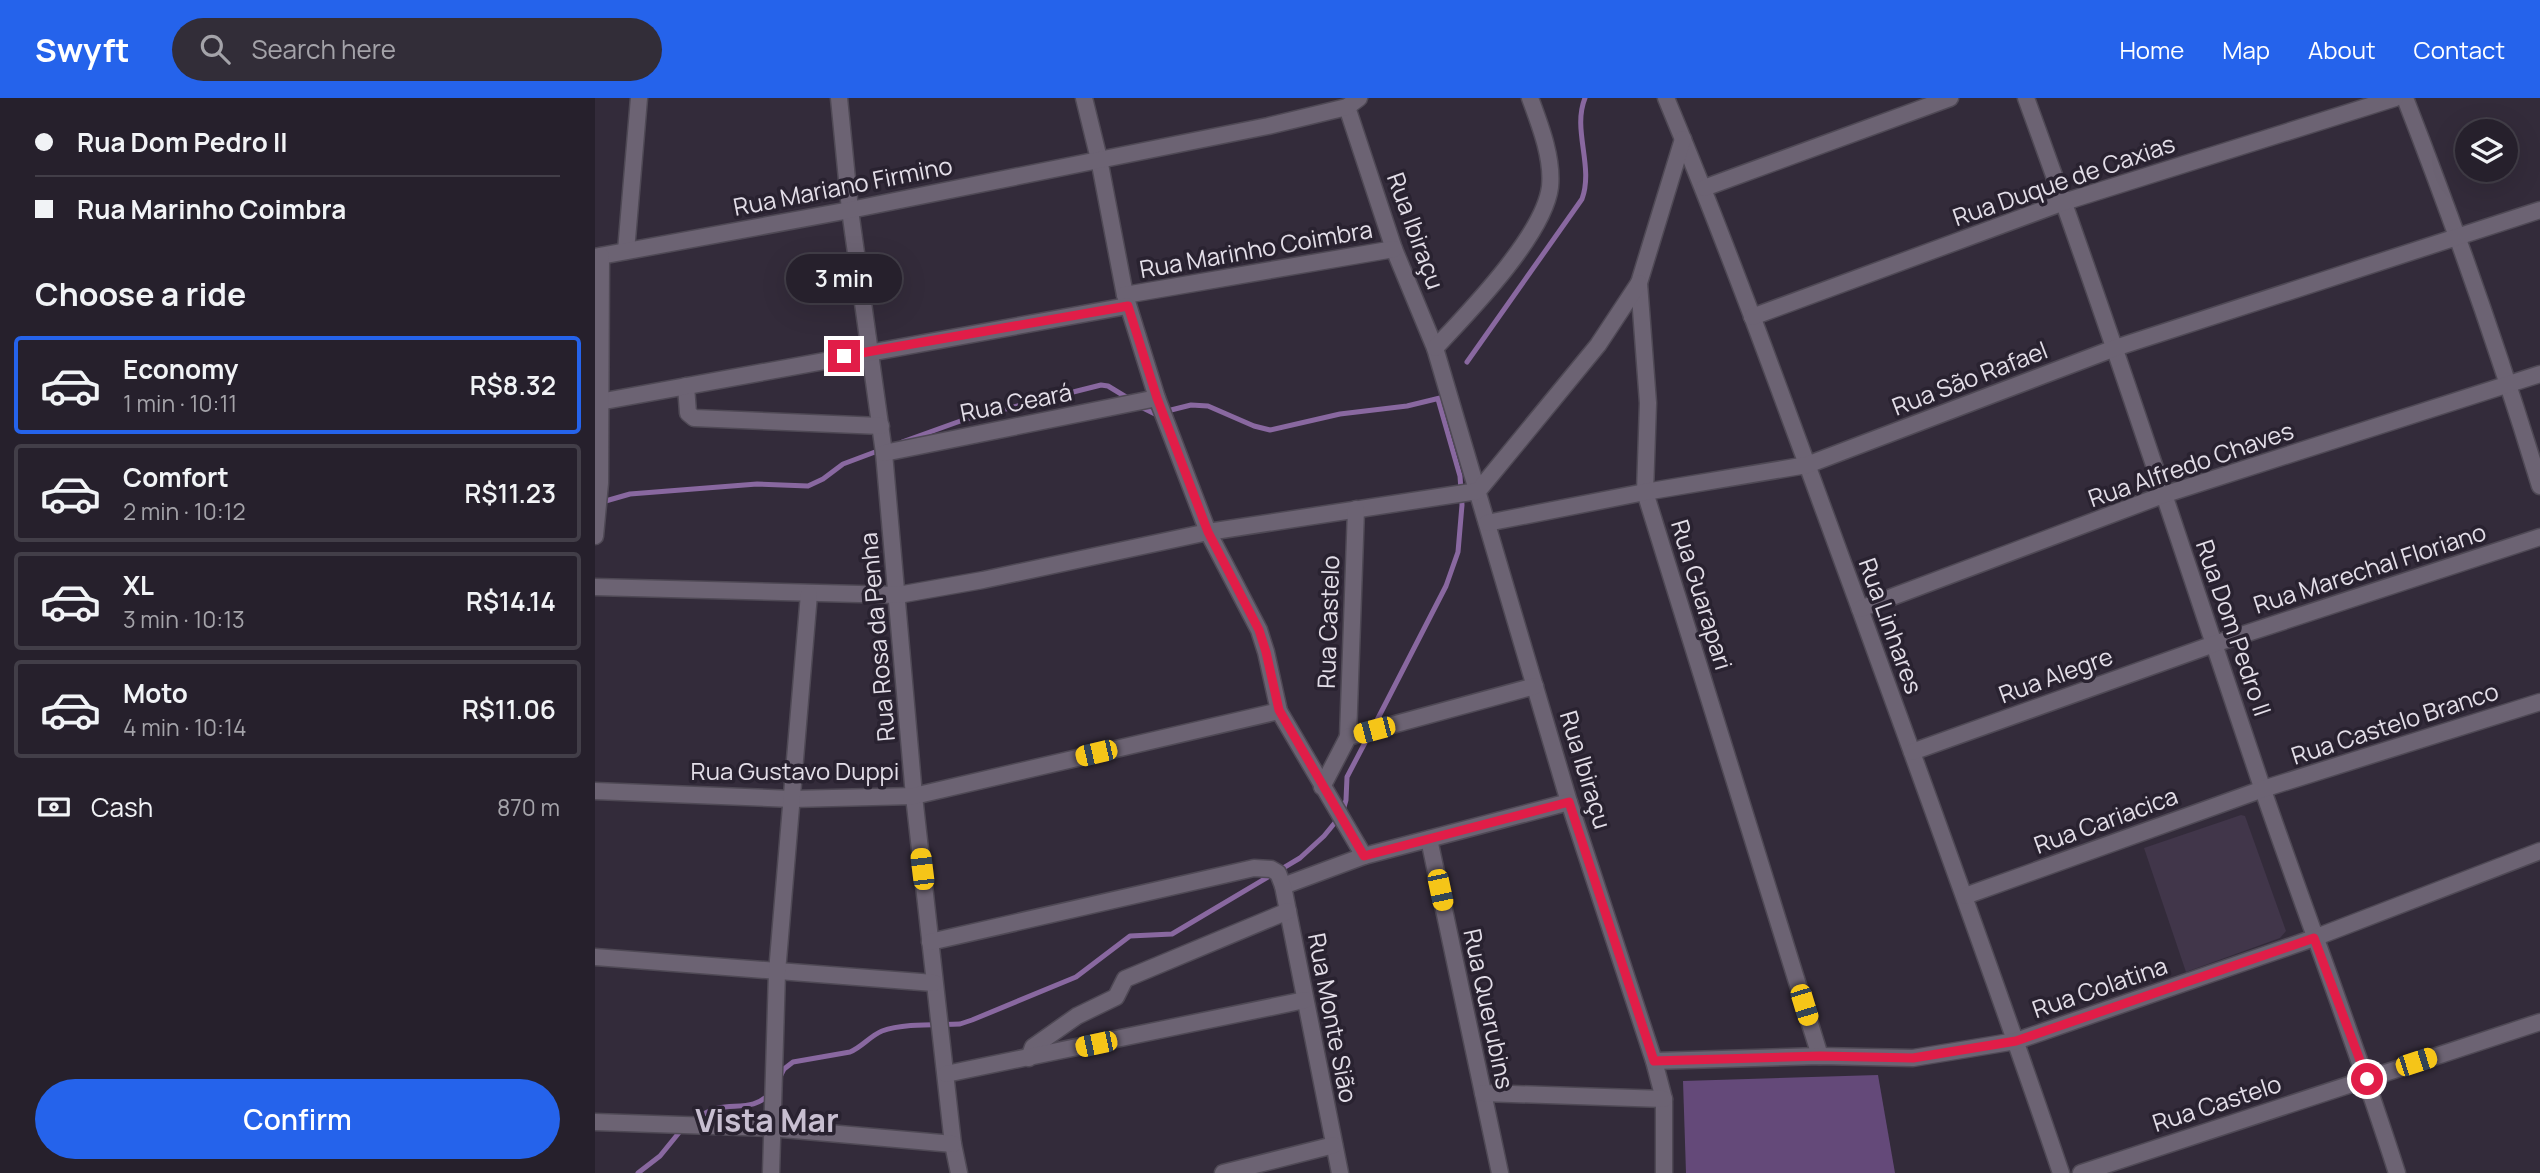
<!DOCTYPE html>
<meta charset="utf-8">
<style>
:root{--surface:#26202c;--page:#322d38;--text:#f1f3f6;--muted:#a4a3a9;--line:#423e48;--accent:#2563eb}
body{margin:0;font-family:Manrope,sans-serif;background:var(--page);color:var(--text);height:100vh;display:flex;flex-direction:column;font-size:26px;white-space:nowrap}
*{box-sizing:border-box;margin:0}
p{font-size:23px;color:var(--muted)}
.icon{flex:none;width:38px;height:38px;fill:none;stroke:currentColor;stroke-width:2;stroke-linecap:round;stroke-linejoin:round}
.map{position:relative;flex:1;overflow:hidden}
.side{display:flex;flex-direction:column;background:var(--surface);width:595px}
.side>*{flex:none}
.banner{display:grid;align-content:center;height:154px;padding:0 35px;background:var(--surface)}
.buttons{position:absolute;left:1860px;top:21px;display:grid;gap:14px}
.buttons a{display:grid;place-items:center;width:63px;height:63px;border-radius:50%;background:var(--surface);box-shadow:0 7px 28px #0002,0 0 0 2px var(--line);font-size:35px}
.end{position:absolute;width:32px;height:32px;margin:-16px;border:9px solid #e11d48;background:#fff;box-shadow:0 0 0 4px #fff}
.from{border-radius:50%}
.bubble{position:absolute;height:49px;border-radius:24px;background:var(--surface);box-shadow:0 7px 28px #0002,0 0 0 2px var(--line);font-size:23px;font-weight:600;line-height:49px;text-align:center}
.car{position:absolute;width:21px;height:42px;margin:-21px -10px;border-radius:9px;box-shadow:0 0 5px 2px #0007;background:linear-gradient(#f5c518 24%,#345 0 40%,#f5c518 0 76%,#345 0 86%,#f5c518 0)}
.banner b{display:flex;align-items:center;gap:24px;height:66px;font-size:26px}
.banner b+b{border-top:2px solid var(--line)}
.banner i{width:18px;height:18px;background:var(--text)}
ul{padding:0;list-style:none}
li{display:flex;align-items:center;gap:21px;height:98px;margin:0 14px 10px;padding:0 21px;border:4px solid var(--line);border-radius:7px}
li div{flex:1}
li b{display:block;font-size:26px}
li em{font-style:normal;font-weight:600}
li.current{border-color:var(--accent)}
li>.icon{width:63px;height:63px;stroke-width:1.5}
h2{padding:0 35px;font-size:32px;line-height:84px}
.pay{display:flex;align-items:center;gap:18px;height:77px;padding:0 35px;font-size:26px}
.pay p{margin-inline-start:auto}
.cta{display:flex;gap:14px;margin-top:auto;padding:14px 35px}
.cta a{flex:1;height:80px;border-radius:42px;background:var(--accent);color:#fff;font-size:28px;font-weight:600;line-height:80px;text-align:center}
header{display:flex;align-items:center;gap:42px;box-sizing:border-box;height:98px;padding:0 35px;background:var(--accent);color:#fff}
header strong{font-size:33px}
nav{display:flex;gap:38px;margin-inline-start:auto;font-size:24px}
.search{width:490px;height:63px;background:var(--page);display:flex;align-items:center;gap:18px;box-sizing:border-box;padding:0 24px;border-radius:38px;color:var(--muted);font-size:26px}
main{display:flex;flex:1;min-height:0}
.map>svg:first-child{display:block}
</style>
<header>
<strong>Swyft</strong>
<div class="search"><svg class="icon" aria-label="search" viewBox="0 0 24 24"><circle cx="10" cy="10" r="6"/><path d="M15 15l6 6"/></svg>Search here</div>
<nav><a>Home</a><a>Map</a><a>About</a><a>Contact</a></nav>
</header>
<main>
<section class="side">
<div class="banner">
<b><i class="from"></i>Rua Dom Pedro II</b>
<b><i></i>Rua Marinho Coimbra</b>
</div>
<h2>Choose a ride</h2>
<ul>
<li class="current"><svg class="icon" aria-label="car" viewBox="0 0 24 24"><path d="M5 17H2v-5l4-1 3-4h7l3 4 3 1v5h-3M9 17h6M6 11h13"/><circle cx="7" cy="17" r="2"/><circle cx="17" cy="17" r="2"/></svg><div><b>Economy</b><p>1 min · 10:11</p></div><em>R$8.32</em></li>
<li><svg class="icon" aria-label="car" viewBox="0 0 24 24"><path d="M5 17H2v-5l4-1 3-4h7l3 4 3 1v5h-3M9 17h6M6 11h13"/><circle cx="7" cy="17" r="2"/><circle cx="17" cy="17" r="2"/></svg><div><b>Comfort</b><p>2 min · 10:12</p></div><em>R$11.23</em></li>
<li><svg class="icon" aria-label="car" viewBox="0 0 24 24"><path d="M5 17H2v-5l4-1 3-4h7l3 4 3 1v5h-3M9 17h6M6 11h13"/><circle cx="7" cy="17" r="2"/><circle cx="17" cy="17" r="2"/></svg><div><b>XL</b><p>3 min · 10:13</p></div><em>R$14.14</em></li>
<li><svg class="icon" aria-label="car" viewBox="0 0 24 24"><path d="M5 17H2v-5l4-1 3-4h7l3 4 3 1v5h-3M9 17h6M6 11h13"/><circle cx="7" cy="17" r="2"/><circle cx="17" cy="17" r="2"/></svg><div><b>Moto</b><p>4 min · 10:14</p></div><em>R$11.06</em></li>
</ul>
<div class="pay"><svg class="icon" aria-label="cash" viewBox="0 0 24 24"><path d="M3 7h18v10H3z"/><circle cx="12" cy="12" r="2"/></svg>Cash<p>870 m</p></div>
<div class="cta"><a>Confirm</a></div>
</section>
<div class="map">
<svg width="1945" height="1075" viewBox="0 0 1945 1075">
<rect width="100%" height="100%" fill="#332b3a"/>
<polygon fill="#41364a" points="1646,717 1650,718 1691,833 1685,840 1591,874 1549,750"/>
<polygon fill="#644979" points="1283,977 1300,1075 1091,1075 1088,983"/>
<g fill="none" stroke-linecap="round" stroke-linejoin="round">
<g stroke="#8968a0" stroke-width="5">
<path d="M872 264 987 101C999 68 977 32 990 0"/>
<polyline points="544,308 560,316 596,307 613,308 659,328 675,332 745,316 812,308 845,300"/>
<polyline points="307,344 371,321 506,287 513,288 536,302"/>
<polyline points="7,404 35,396 162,386 213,388 228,381 248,366 288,351"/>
<polyline points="779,628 851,488 863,454 867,407 865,378 843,301"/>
<path d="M184 981 189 971 198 964 255 954C267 949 275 938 287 933 308 925 343 927 365 926L377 922 481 879 535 838 577 836 705 760 729 738 747 716 751 702 752 679 774 637"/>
<path d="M98 1024C106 1018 113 1012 123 1010 141 1006 161 1012 175 995"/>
<polyline points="43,1075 65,1058 87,1031"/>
</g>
<defs>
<g id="street">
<polyline points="244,0 255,112 289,355 319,698 358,1046 364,1075"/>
<polyline points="489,0 504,61 530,197 562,300 613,434 664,532 671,554 684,613 769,758"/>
<path d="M1071 0C1141 168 1202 340 1265 511 1333 699 1402 886 1466 1075"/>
<path d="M1431 0C1515 229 1590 461 1668 692 1712 820 1761 946 1802 1075"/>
<path d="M1810 0C1860 128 1905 256 1945 388"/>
<polyline points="752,9 799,151 840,250 974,704 1059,963 1069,1001 1069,1075"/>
<polyline points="1088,41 1044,185 1053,305 1050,394 1225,958"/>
<polyline points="1109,90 1355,0"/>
<polyline points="31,153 44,0"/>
<polyline points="0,159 255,112 673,28 752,9 764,0"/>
<polyline points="530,197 799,151"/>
<polyline points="1157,219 1469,104 1800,0"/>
<path d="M840 250C874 214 949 137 955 89 958 60 945 27 935 0"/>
<polyline points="91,288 93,315 99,320 286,328"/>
<polyline points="4,304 532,208"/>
<polyline points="289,355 562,300"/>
<polyline points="892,425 1050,394 1212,367 1520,250 1945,112"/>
<polyline points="0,438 5,385 6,158"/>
<polyline points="0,489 303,497 388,482 613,434 883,393 1003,247 1044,185"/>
<polyline points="1265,511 1568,397 1945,276"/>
<polyline points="753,639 761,411"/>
<polyline points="1317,654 1619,546 1945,439"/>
<polyline points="727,689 753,639 940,588"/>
<polyline points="0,693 197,701 319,698 684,613"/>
<polyline points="834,741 905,1075"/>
<polyline points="688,788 769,758 974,704"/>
<polyline points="1370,798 1668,691 1945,604"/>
<polyline points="335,844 659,770 676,771 683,775 688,788 745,1075"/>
<polyline points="0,859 339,885"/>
<polyline points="434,960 438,949 482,918 521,899 530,881 693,813"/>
<polyline points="1059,963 1225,958 1318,960 1421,943 1719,840 1945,753"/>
<polyline points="351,976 710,902"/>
<polyline points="888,995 1069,1001"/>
<polyline points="0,1024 176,1030 358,1046"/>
<polyline points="176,1075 182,874 214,496"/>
<polyline points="628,1075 739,1047"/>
<polyline points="1486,1075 1945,924"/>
</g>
</defs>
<use href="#street" stroke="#4f4955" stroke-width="19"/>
<use href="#street" stroke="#6c6373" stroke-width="16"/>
</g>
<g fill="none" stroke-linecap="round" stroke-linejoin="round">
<polyline stroke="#e11d48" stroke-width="9" points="249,258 533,208 562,300 613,434 664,532 671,554 684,612 769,758 974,704 1059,963 1225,958 1318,960 1421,943 1719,840 1772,981"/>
</g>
<g text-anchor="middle" stroke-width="7" stroke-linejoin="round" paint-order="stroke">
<g font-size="24" fill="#e3dee8" stroke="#292230">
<text transform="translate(1469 83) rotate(-19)" y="8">Rua Duque de Caxias</text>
<text transform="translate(248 89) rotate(-11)" y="8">Rua Mariano Firmino</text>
<text transform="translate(820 133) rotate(70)" y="8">Rua Ibiraçu</text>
<text transform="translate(661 152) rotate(-10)" y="8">Rua Marinho Coimbra</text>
<text transform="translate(1375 281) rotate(-21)" y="8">Rua São Rafael</text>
<text transform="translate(421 305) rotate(-11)" y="8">Rua Ceará</text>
<text transform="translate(1596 367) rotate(-19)" y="8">Rua Alfredo Chaves</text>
<text transform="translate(1775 471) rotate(-18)" y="8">Rua Marechal Floriano</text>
<text transform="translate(1106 497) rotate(73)" y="8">Rua Guarapari</text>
<text transform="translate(734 524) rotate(-88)" y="8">Rua Castelo</text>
<text transform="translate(1295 528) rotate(70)" y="8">Rua Linhares</text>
<text transform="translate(1638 530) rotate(71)" y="8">Rua Dom Pedro II</text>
<text transform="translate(283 539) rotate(-95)" y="8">Rua Rosa da Penha</text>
<text transform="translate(1461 578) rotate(-20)" y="8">Rua Alegre</text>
<text transform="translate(1800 626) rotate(-18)" y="8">Rua Castelo Branco</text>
<text transform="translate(990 672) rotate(73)" y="8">Rua Ibiraçu</text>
<text x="200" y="682">Rua Gustavo Duppi</text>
<text transform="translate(1511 723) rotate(-20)" y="8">Rua Cariacica</text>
<text transform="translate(1505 890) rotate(-19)" y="8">Rua Colatina</text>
<text transform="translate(893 911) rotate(78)" y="8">Rua Querubins</text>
<text transform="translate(737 920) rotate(79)" y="8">Rua Monte Sião</text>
<text transform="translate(1622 1006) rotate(-18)" y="8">Rua Castelo</text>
</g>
<g font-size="32" font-weight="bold" fill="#c8bfd1" stroke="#292230">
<text x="172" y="1034">Vista Mar</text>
</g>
</g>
</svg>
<div class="buttons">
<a><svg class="icon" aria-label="layers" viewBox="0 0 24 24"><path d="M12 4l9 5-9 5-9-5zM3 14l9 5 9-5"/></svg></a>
</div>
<i class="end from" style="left:1772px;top:981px"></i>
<i class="end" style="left:249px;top:258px"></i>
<div class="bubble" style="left:191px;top:156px;width:116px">3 min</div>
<i class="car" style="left:779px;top:632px;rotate:255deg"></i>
<i class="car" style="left:501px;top:655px;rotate:257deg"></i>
<i class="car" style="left:327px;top:771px;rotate:353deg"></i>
<i class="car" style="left:845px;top:792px;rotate:168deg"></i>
<i class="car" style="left:1209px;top:907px;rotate:163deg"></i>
<i class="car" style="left:501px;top:946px;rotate:258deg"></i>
<i class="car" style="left:1821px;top:964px;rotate:72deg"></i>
</div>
</main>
